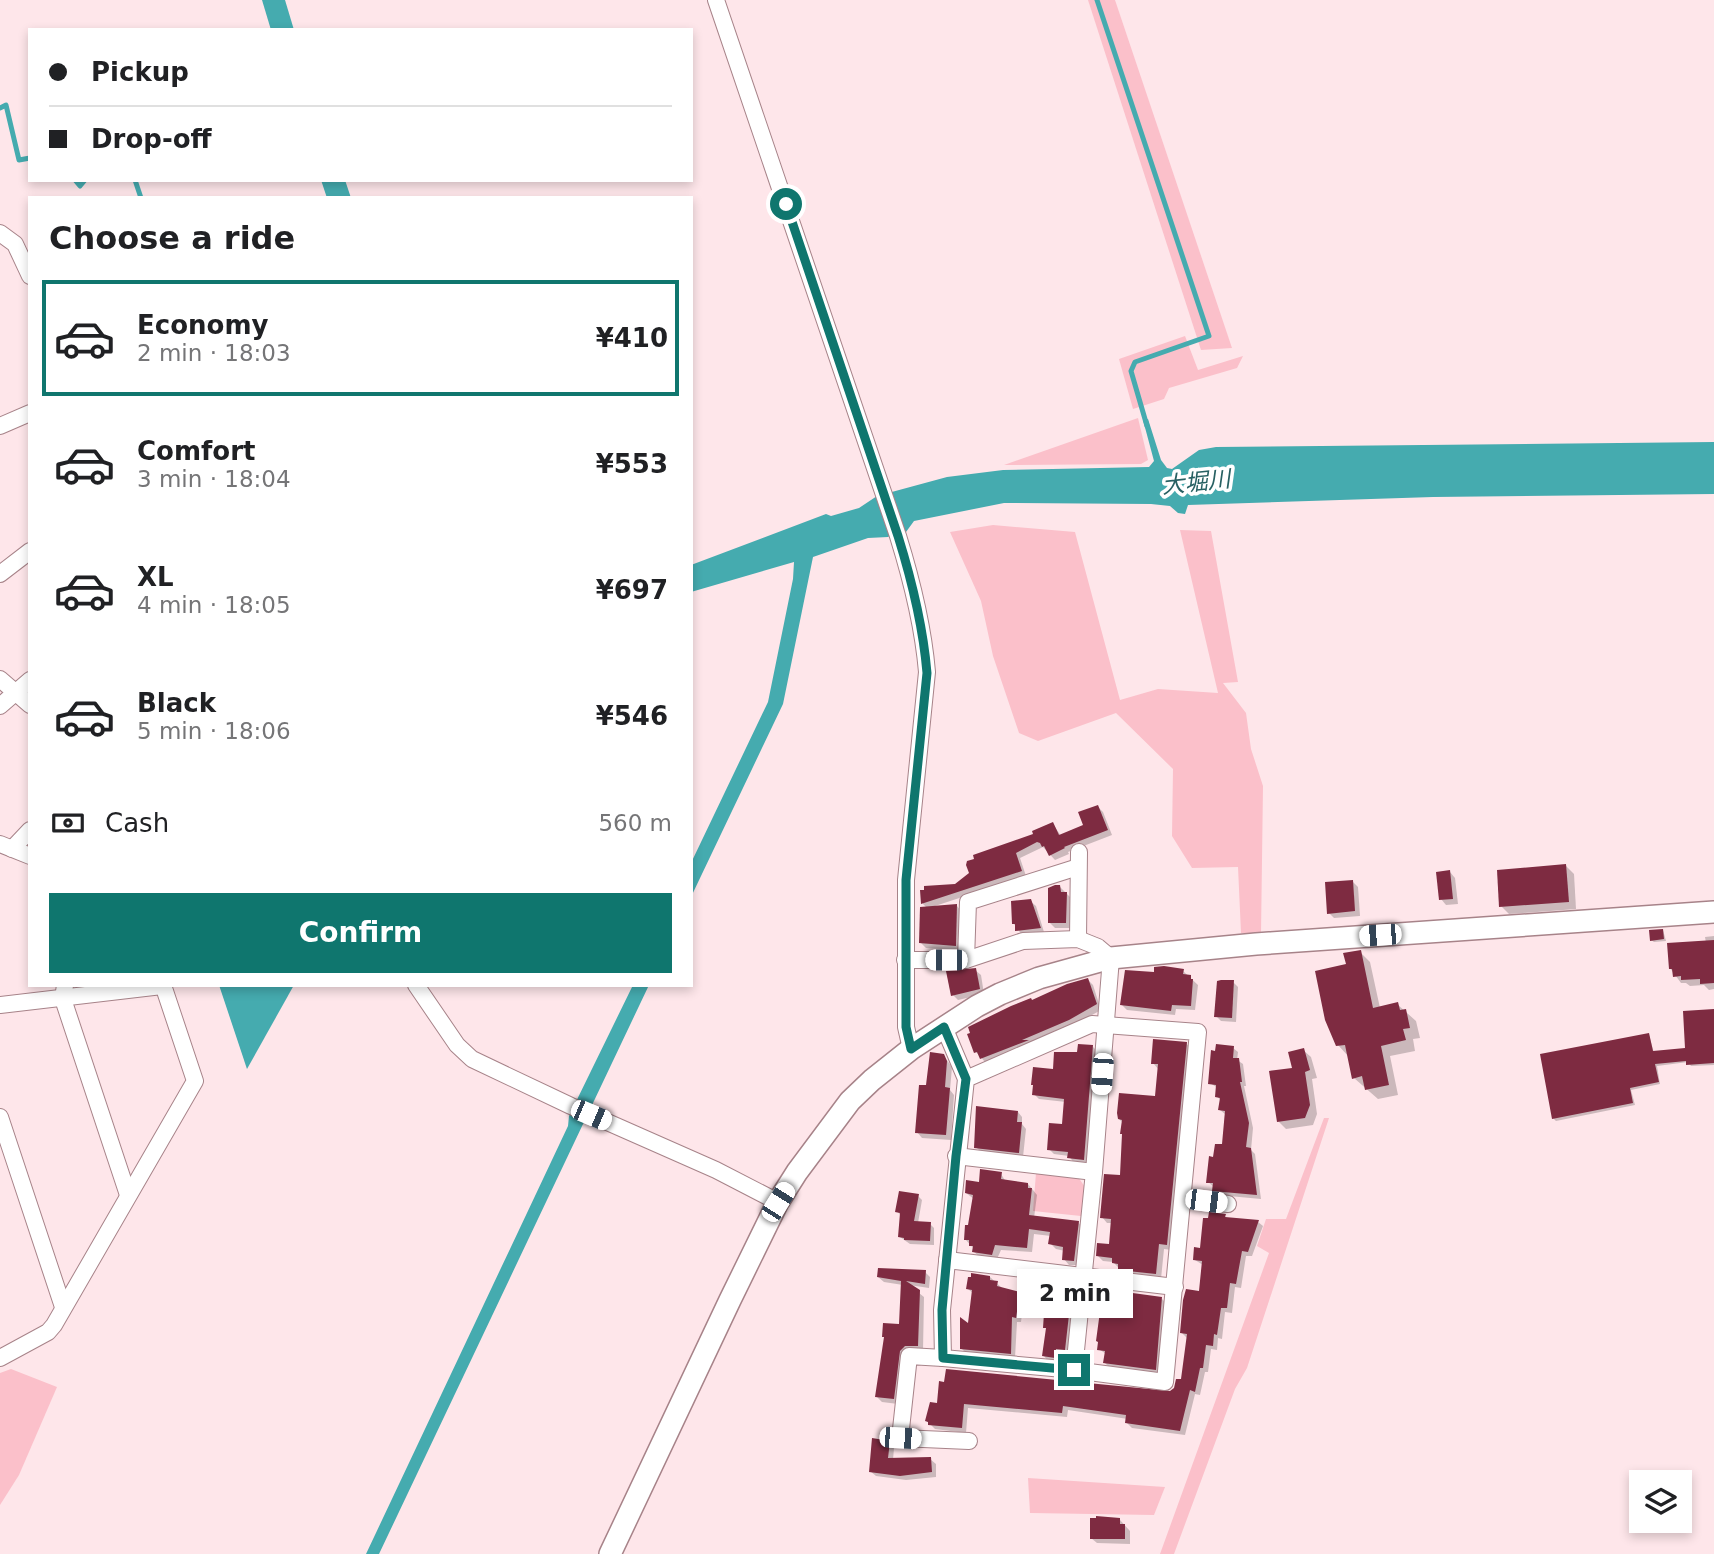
<!DOCTYPE html>
<meta charset="utf-8">
<style>
:root{--surface:#fff;--page:#f2f2f2;--text:#202124;--muted:#757577;--line:#e0e0e0;--accent:#0f766e}
body{margin:0;font-family:"DejaVu Sans","Noto Sans JP",sans-serif;background:var(--page);color:var(--text);height:100vh;display:flex;flex-direction:column;font-size:26px;white-space:nowrap}
*{box-sizing:border-box;margin:0}
p{font-size:23px;color:var(--muted)}
.icon{flex:none;width:38px;height:38px;fill:none;stroke:currentColor;stroke-width:2;stroke-linecap:round;stroke-linejoin:round}
.map{position:relative;flex:1;overflow:hidden}
.sheet{position:absolute;left:28px;top:196px;width:665px;height:791px;display:flex;flex-direction:column;background:var(--surface);border-radius:0px;box-shadow:0 4px 10px #0003}
.sheet>*{flex:none}
.hud{position:absolute;left:28px;top:28px;width:665px;height:154px;border-radius:0px;box-shadow:0 4px 10px #0003;display:grid;align-content:center;height:154px;padding:0 21px;background:var(--surface)}
.controls{position:absolute;left:1629px;top:1470px;display:grid;gap:14px}
.controls a{display:grid;place-items:center;width:63px;height:63px;border-radius:0px;background:var(--surface);box-shadow:0 4px 10px #0003;font-size:35px}
.end{position:absolute;width:32px;height:32px;margin:-16px;border:9px solid #0f766e;background:#fff;box-shadow:0 0 0 4px #fff}
.from{border-radius:50%}
.bubble{position:absolute;height:49px;border-radius:0px;background:var(--surface);box-shadow:0 4px 10px #0003;font-size:23px;font-weight:600;line-height:49px;text-align:center}
.car{position:absolute;width:21px;height:42px;margin:-21px -10px;border-radius:9px;box-shadow:0 0 5px 2px #0007;background:linear-gradient(#fff 24%,#345 0 40%,#fff 0 76%,#345 0 86%,#fff 0)}
.hud b{display:flex;align-items:center;gap:24px;height:66px;font-size:26px}
.hud b+b{border-top:2px solid var(--line)}
.hud i{width:18px;height:18px;background:var(--text)}
ul{padding:0;list-style:none}
li{display:flex;align-items:center;gap:21px;height:116px;margin:0 14px 10px;padding:0 7px;border:4px solid transparent;border-radius:0px}
li div{flex:1}
li b{display:block;font-size:26px}
li em{font-style:normal;font-weight:600}
li.on{border-color:var(--accent)}
li>.icon{width:63px;height:63px;stroke-width:1.5}
h2{padding:0 21px;font-size:32px;line-height:84px}
.pay{display:flex;align-items:center;gap:18px;height:77px;padding:0 21px;font-size:26px}
.pay p{margin-inline-start:auto}
.action{display:flex;gap:14px;margin-top:auto;padding:14px 21px}
.action a{flex:1;height:80px;border-radius:0px;background:var(--accent);color:#fff;font-size:28px;font-weight:600;line-height:80px;text-align:center}
.map>svg:first-child{display:block}
</style>
<div class="map">
<svg width="1714" height="1554" viewBox="0 0 1714 1554">
<rect width="100%" height="100%" fill="#fee6ea"/>
<g fill="#fbc0ca">
<polygon points="1088,0 1115,0 1232,348 1201,350"/>
<polygon points="1185,336 1198,370 1243,356 1237,368 1169,388 1164,399 1133,409 1119,359"/>
<polygon points="1138,418 1148,460 1141,464 1004,465"/>
<polygon points="993,525 1075,532 1120,700 1158,689 1218,693 1180,530 1211,531 1238,682 1223,683 1246,713 1251,749 1263,786 1261,934 1241,933 1238,867 1192,868 1172,836 1173,769 1116,713 1038,741 1019,733 993,656 981,601 950,532"/>
<polygon points="1324,1118 1329,1118 1247,1368 1235,1389 1174,1554 1160,1554 1269,1253 1257,1246 1266,1219 1286,1219"/>
<polygon points="1036,1173 1078,1177 1085,1187 1081,1216 1033,1211"/>
<polygon points="11,1369 57,1387 19,1475 0,1505 0,1373"/>
<polygon points="1028,1478 1165,1487 1154,1515 1030,1513"/>
</g>
<g fill="#45abaf">
<polygon points="262,0 285,0 294,30 271,30"/>
<polygon points="321,180 345,180 351,198 327,198"/>
<polygon points="1148,419 1161,460 1167,468 1172,469 1199,450 1216,447 1714,442 1714,494 1433,497 1188,505 1185,514 1178,513 1170,506 1151,504 1004,503 914,521 906,532 902,528 888,537 868,538 813,557 783,704 691,897 691,863 768,702 793,579 794,562 691,592 691,565 826,514 831,516 859,508 877,496 947,477 1003,470 1149,467 1154,461 1143,420"/>
<polygon points="219,985 294,985 247,1069"/>
<polygon points="633,985 649,985 379,1554 366,1554 568,1126 569,1116"/>
</g>
<g fill="#0003">
<polygon points="1098,807 1103,812 1112,835 1068,852 1069,854 1055,860 1043,847 1020,858 1026,876 935,906 957,906 961,911 960,950 926,948 921,943 927,908 923,904 922,892 956,886 1053,824 1061,836 1085,826"/>
<polygon points="1566,866 1574,874 1576,909 1509,914 1501,906"/>
<polygon points="1450,872 1455,878 1458,904 1446,905 1441,899"/>
<polygon points="1352,881 1358,887 1360,916 1334,918 1329,913"/>
<polygon points="1060,887 1072,899 1071,928 1055,928 1049,922"/>
<polygon points="1030,901 1036,906 1044,932 1022,935 1014,924"/>
<polygon points="1663,930 1666,941 1654,942 1651,940"/>
<polygon points="1714,936 1714,989 1709,990 1704,985 1690,986 1686,983 1681,983 1670,968 1706,943 1705,937"/>
<polygon points="1360,952 1370,962 1380,1008 1397,1004 1416,1021 1420,1038 1413,1039 1415,1051 1390,1056 1398,1095 1378,1099 1354,1078 1349,1057 1338,1045 1348,966"/>
<polygon points="975,970 981,975 984,994 958,1000 953,995"/>
<polygon points="1183,971 1198,985 1195,1010 1176,1009 1175,1015 1127,1010 1122,1005 1155,974"/>
<polygon points="1088,980 1093,985 1101,1010 1074,1025 986,1063 976,1052 1033,1002"/>
<polygon points="1233,982 1238,987 1236,1022 1221,1021 1216,1016"/>
<polygon points="1714,1010 1714,1065 1691,1066 1688,1062 1657,1066 1660,1084 1631,1090 1635,1105 1556,1121 1553,1118 1649,1035 1654,1053 1687,1049"/>
<polygon points="1186,1043 1191,1049 1172,1250 1164,1249 1161,1279 1125,1274 1113,1262 1103,1261 1098,1256 1111,1246 1113,1223 1107,1223 1102,1217 1122,1177 1123,1123 1119,1119 1157,1098 1159,1070 1153,1063"/>
<polygon points="1093,1047 1098,1052 1089,1165 1074,1163 1069,1156 1054,1154 1049,1149 1063,1126 1066,1102 1039,1099 1034,1094 1055,1071 1079,1053"/>
<polygon points="1233,1048 1238,1052 1237,1060 1243,1064 1246,1086 1244,1086 1253,1128 1251,1150 1255,1154 1261,1199 1218,1195 1213,1191 1214,1187 1208,1182 1223,1146 1225,1114 1220,1110 1221,1101 1217,1096 1218,1088 1210,1083"/>
<polygon points="1303,1050 1311,1057 1317,1078 1312,1079 1317,1114 1313,1125 1286,1129 1278,1121"/>
<polygon points="943,1055 952,1067 950,1090 954,1095 951,1140 922,1138 917,1132 927,1087"/>
<polygon points="1018,1112 1022,1117 1022,1124 1026,1129 1023,1157 981,1152 976,1147"/>
<polygon points="1001,1174 1006,1182 1028,1184 1033,1190 1037,1195 1034,1218 1078,1222 1083,1228 1079,1265 1069,1265 1064,1259 1065,1251 1056,1249 1050,1243 1051,1236 1034,1234 1032,1252 1001,1250 997,1259 980,1257 974,1252 974,1249 965,1239 970,1227 974,1199 966,1193"/>
<polygon points="918,1196 922,1200 918,1223 930,1224 934,1228 934,1245 910,1244 900,1237 901,1216 897,1211"/>
<polygon points="1225,1216 1228,1219 1258,1222 1263,1226 1252,1256 1246,1256 1241,1288 1235,1287 1232,1313 1225,1312 1222,1339 1218,1338 1217,1350 1211,1349 1208,1372 1205,1372 1200,1395 1195,1394 1185,1435 1132,1428 1127,1423 1128,1419 1068,1410 1067,1417 968,1408 966,1433 935,1429 927,1421 931,1404 1170,1393 1183,1381 1187,1338 1182,1333 1201,1292 1203,1265 1195,1260"/>
<polygon points="925,1272 930,1277 929,1288 909,1285 924,1297 923,1351 910,1351 898,1404 882,1402 877,1397 901,1326 903,1285 884,1282 878,1277"/>
<polygon points="990,1277 1002,1288 1019,1293 1024,1299 1021,1322 1017,1322 1015,1358 967,1354 961,1348 970,1326 974,1294 968,1289"/>
<polygon points="1071,1290 1076,1295 1070,1354 1061,1353 1059,1362 1048,1361 1044,1356 1048,1330 1045,1327 1050,1315"/>
<polygon points="1162,1299 1167,1304 1160,1374 1110,1368 1105,1363 1106,1354 1099,1349"/>
<polygon points="889,1443 894,1448 893,1460 930,1459 936,1464 936,1477 906,1480 876,1476 870,1471"/>
<polygon points="1120,1520 1130,1531 1130,1544 1097,1543 1091,1538"/>
</g>
<g fill="none" stroke-linecap="round" stroke-linejoin="round">
<g stroke="#45abaf" stroke-width="5">
<polyline points="1097,0 1209,336 1135,362 1131,371 1147,426"/>
<polyline points="0,108 6,105 19,160 30,158"/>
<polyline points="75,180 80,186 85,180"/>
<polyline points="135,180 141,198"/>
</g>
</g>
<g fill="#7e2b41">
<polygon points="1098,805 1108,830 1064,847 1065,848 1049,856 1044,846 1042,847 1040,843 1037,842 1016,853 1022,871 921,904 920,890 924,890 924,886 955,884 969,873 966,865 967,861 974,859 973,855 1033,834 1032,831 1053,822 1059,835 1083,825 1078,812"/>
<polygon points="1566,864 1569,902 1499,907 1497,870"/>
<polygon points="1450,870 1453,899 1439,900 1436,872"/>
<polygon points="1353,880 1355,911 1327,914 1325,882"/>
<polygon points="1055,885 1060,885 1061,892 1067,892 1066,923 1048,923 1048,888"/>
<polygon points="1031,899 1041,928 1015,931 1015,924 1012,924 1011,901"/>
<polygon points="957,904 956,946 919,943 920,907"/>
<polygon points="1663,929 1664,939 1650,941 1649,930"/>
<polygon points="1714,940 1714,983 1700,984 1700,979 1681,980 1681,976 1673,977 1672,969 1669,969 1667,943"/>
<polygon points="1361,950 1373,1008 1398,1002 1400,1010 1406,1009 1410,1028 1403,1029 1406,1040 1381,1046 1389,1085 1365,1090 1362,1076 1352,1079 1345,1045 1336,1046 1325,1020 1315,971 1346,964 1343,953"/>
<polygon points="1164,966 1184,969 1183,974 1191,975 1191,979 1193,979 1191,1006 1172,1005 1171,1011 1120,1005 1125,970 1154,972 1154,967"/>
<polygon points="976,968 980,989 951,996 946,971"/>
<polygon points="1088,978 1097,1004 1069,1020 1022,1040 1029,1040 1024,1042 980,1059 977,1052 974,1053 967,1034 970,1033 968,1027 1011,1006 1031,998 1032,1000 1067,984"/>
<polygon points="1221,980 1234,980 1232,1018 1214,1017 1217,981"/>
<polygon points="1714,1009 1714,1063 1686,1065 1686,1061 1655,1064 1659,1082 1630,1088 1633,1103 1552,1119 1540,1054 1649,1033 1653,1051 1685,1048 1683,1011"/>
<polygon points="1153,1039 1187,1042 1167,1245 1159,1244 1156,1274 1118,1270 1118,1264 1112,1263 1112,1258 1096,1256 1097,1243 1109,1244 1111,1219 1100,1218 1104,1174 1120,1175 1122,1134 1120,1134 1122,1120 1118,1119 1117,1113 1119,1093 1155,1096 1158,1064 1151,1064"/>
<polygon points="1078,1044 1093,1045 1084,1160 1067,1158 1068,1152 1047,1150 1049,1123 1062,1124 1064,1099 1032,1095 1033,1085 1031,1085 1033,1067 1053,1069 1054,1052 1077,1052"/>
<polygon points="1216,1044 1234,1046 1233,1058 1239,1058 1242,1082 1240,1082 1249,1123 1246,1147 1251,1148 1257,1195 1212,1191 1213,1183 1206,1183 1209,1156 1213,1157 1215,1144 1222,1144 1225,1111 1218,1110 1220,1098 1215,1097 1216,1085 1208,1084 1211,1050 1215,1051"/>
<polygon points="1304,1048 1310,1070 1305,1072 1310,1105 1305,1118 1277,1122 1269,1071 1292,1068 1288,1052"/>
<polygon points="930,1052 944,1054 947,1061 945,1087 950,1088 946,1135 915,1133 919,1085 926,1085"/>
<polygon points="976,1106 1018,1111 1017,1122 1022,1122 1019,1153 974,1148"/>
<polygon points="980,1169 1002,1172 1001,1179 1028,1183 1028,1188 1032,1188 1029,1215 1079,1221 1074,1261 1062,1260 1063,1247 1048,1244 1050,1232 1029,1229 1027,1248 995,1245 992,1255 972,1252 973,1246 969,1246 969,1240 964,1240 965,1225 968,1225 973,1195 965,1193 966,1180 979,1182"/>
<polygon points="899,1191 919,1194 914,1221 931,1222 930,1241 904,1240 904,1238 898,1237 900,1213 895,1212"/>
<polygon points="1209,1212 1226,1214 1225,1217 1259,1220 1248,1252 1242,1251 1236,1284 1230,1283 1227,1308 1221,1308 1217,1335 1214,1334 1213,1346 1206,1345 1203,1368 1200,1368 1195,1392 1190,1390 1180,1431 1125,1423 1126,1415 1063,1406 1062,1413 964,1404 962,1428 928,1425 928,1422 925,1421 930,1402 937,1403 939,1381 944,1382 946,1369 1170,1391 1174,1388 1176,1379 1181,1379 1187,1334 1180,1333 1183,1300 1186,1289 1199,1291 1202,1261 1193,1260 1194,1247 1200,1248 1203,1218 1208,1218"/>
<polygon points="878,1268 926,1270 925,1284 906,1281 920,1290 918,1346 905,1346 900,1351 894,1399 875,1397 884,1337 882,1337 883,1323 899,1324 901,1281 877,1277"/>
<polygon points="971,1273 990,1276 990,1280 998,1281 997,1286 1020,1292 1016,1318 1012,1317 1011,1354 960,1349 960,1317 968,1323 972,1290 966,1289 968,1277 971,1277"/>
<polygon points="1050,1287 1072,1288 1065,1350 1056,1349 1055,1358 1042,1356 1046,1328 1043,1328 1044,1313 1048,1313"/>
<polygon points="1103,1289 1162,1297 1156,1370 1103,1363 1105,1351 1097,1350 1098,1342 1096,1341"/>
<polygon points="872,1438 890,1441 888,1458 931,1457 932,1472 900,1476 869,1472"/>
<polygon points="1096,1516 1120,1518 1120,1524 1125,1524 1125,1539 1090,1539 1090,1518 1096,1518"/>
</g>
<g fill="none" stroke-linecap="round" stroke-linejoin="round">
<defs>
<g id="minor">
<path d="M716 0 898 536C912 581 923 625 927 672L906 880V1027L911 1049"/>
<polyline points="0,233 15,244 30,276"/>
<polyline points="0,426 30,413"/>
<polyline points="0,574 30,551"/>
<polyline points="0,679 30,705"/>
<polyline points="0,706 30,680"/>
<polyline points="0,844 30,856"/>
<polyline points="12,849 30,830"/>
<polyline points="1078,939 1079,852"/>
<polyline points="905,960 966,960 1023,941 1078,939 1098,947 1111,958 1094,1172 1074,1370"/>
<polyline points="966,960 968,902 1078,867"/>
<polyline points="65,985 63,999 128,1195"/>
<polyline points="416,985 457,1045 472,1059 571,1106 716,1170 778,1202"/>
<polyline points="0,1005 162,986"/>
<polyline points="944,1027 966,1079 942,1310 943,1358 1074,1370 1165,1382 1198,1032 1092,1024 966,1079"/>
<polyline points="0,1117 63,1307"/>
<polyline points="956,1156 1094,1172"/>
<polyline points="1184,1198 1228,1204"/>
<polyline points="947,1260 1175,1287"/>
<polyline points="0,1358 48,1332 54,1325 195,1081 163,985"/>
<polyline points="943,1358 909,1356 900,1438 969,1441"/>
</g>
<polyline id="tertiary" points="610,1554 730,1300 778,1202 797,1172 850,1101 872,1080 911,1049 977,1006 1000,994 1039,978 1111,958 1256,944 1714,912"/>
</defs>
<use href="#minor" stroke="#a78389" stroke-width="18"/>
<use href="#tertiary" stroke="#a78389" stroke-width="24"/>
<use href="#minor" stroke="#fff" stroke-width="16"/>
<use href="#tertiary" stroke="#fff" stroke-width="21"/>
</g>
<g fill="none" stroke-linecap="round" stroke-linejoin="round">
<path stroke="#0f766e" stroke-width="9" d="M786 204 898 536C912 581 923 625 927 673L906 880V1027L911 1049 944 1027 966 1079 956 1156 942 1310 943 1358 1074 1370"/>
</g>
<g text-anchor="middle" stroke-width="7" stroke-linejoin="round" paint-order="stroke">
<g font-size="23" font-style="italic" fill="#286163" stroke="#fff">
<text transform="translate(1196 482) rotate(-6)" y="8">大堀川</text>
</g>
</g>
</svg>
<div class="controls">
<a><svg class="icon" aria-label="layers" viewBox="0 0 24 24"><path d="M12 4l9 5-9 5-9-5zM3 14l9 5 9-5"/></svg></a>
</div>
<i class="end from" style="left:786px;top:204px"></i>
<i class="end" style="left:1074px;top:1370px"></i>
<div class="bubble" style="left:1017px;top:1269px;width:116px">2 min</div>
<i class="car" style="left:1380px;top:935px;rotate:266deg"></i>
<i class="car" style="left:946px;top:960px;rotate:270deg"></i>
<i class="car" style="left:1102px;top:1074px;rotate:184deg"></i>
<i class="car" style="left:591px;top:1115px;rotate:113deg"></i>
<i class="car" style="left:1206px;top:1201px;rotate:97deg"></i>
<i class="car" style="left:778px;top:1202px;rotate:32deg"></i>
<i class="car" style="left:900px;top:1438px;rotate:93deg"></i>
<div class="hud">
<b><i class="from"></i>Pickup</b>
<b><i></i>Drop-off</b>
</div>
<section class="sheet">
<h2>Choose a ride</h2>
<ul>
<li class="on"><svg class="icon" aria-label="car" viewBox="0 0 24 24"><path d="M5 17H2v-5l4-1 3-4h7l3 4 3 1v5h-3M9 17h6M6 11h13"/><circle cx="7" cy="17" r="2"/><circle cx="17" cy="17" r="2"/></svg><div><b>Economy</b><p>2 min · 18:03</p></div><em>¥410</em></li>
<li><svg class="icon" aria-label="car" viewBox="0 0 24 24"><path d="M5 17H2v-5l4-1 3-4h7l3 4 3 1v5h-3M9 17h6M6 11h13"/><circle cx="7" cy="17" r="2"/><circle cx="17" cy="17" r="2"/></svg><div><b>Comfort</b><p>3 min · 18:04</p></div><em>¥553</em></li>
<li><svg class="icon" aria-label="car" viewBox="0 0 24 24"><path d="M5 17H2v-5l4-1 3-4h7l3 4 3 1v5h-3M9 17h6M6 11h13"/><circle cx="7" cy="17" r="2"/><circle cx="17" cy="17" r="2"/></svg><div><b>XL</b><p>4 min · 18:05</p></div><em>¥697</em></li>
<li><svg class="icon" aria-label="car" viewBox="0 0 24 24"><path d="M5 17H2v-5l4-1 3-4h7l3 4 3 1v5h-3M9 17h6M6 11h13"/><circle cx="7" cy="17" r="2"/><circle cx="17" cy="17" r="2"/></svg><div><b>Black</b><p>5 min · 18:06</p></div><em>¥546</em></li>
</ul>
<div class="pay"><svg class="icon" aria-label="cash" viewBox="0 0 24 24"><path d="M3 7h18v10H3z"/><circle cx="12" cy="12" r="2"/></svg>Cash<p>560 m</p></div>
<div class="action"><a>Confirm</a></div>
</section>
</div>
